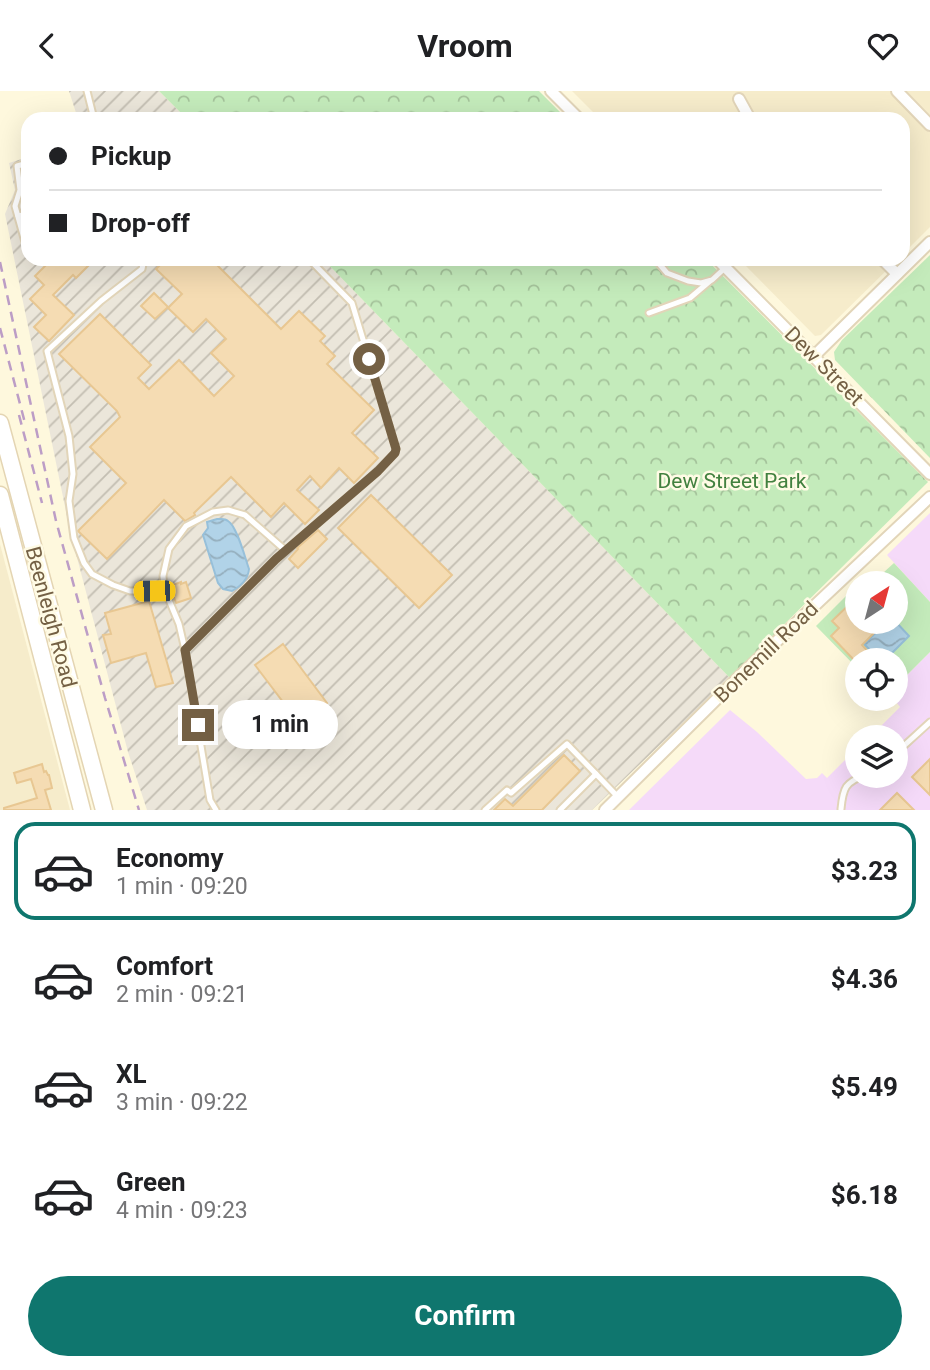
<!DOCTYPE html>
<meta charset="utf-8">
<style>
:root{--surface:#fff;--page:#f6f6f6;--text:#202124;--muted:#757577;--line:#e0e0e0;--accent:#0f766e}
body{margin:0;font-family:Roboto,sans-serif;background:var(--page);color:var(--text);height:100vh;display:flex;flex-direction:column;font-size:26px;white-space:nowrap}
*{box-sizing:border-box;margin:0}
p{font-size:23px;color:var(--muted)}
.icon{flex:none;width:38px;height:38px;fill:none;stroke:currentColor;stroke-width:2;stroke-linecap:round;stroke-linejoin:round}
.map{position:relative;height:719px;overflow:hidden}
.drawer{display:flex;flex-direction:column;background:var(--surface);flex:1}
.drawer>*{flex:none}
.hud{position:absolute;left:21px;top:21px;width:889px;height:154px;border-radius:21px;box-shadow:0 7px 28px #0002;display:grid;align-content:center;height:154px;padding:0 28px;background:var(--surface)}
.needle{width:46px;rotate:36deg}
.controls{position:absolute;left:845px;top:480px;display:grid;gap:14px}
.controls a{display:grid;place-items:center;width:63px;height:63px;border-radius:50%;background:var(--surface);box-shadow:0 7px 28px #0002;font-size:35px}
.end{position:absolute;width:32px;height:32px;margin:-16px;border:9px solid #746044;background:#fff;box-shadow:0 0 0 4px #fff}
.from{border-radius:50%}
.bubble{position:absolute;height:49px;border-radius:24px;background:var(--surface);box-shadow:0 7px 28px #0002;font-size:23px;font-weight:700;line-height:49px;text-align:center}
.car{position:absolute;width:21px;height:42px;margin:-21px -10px;border-radius:9px;box-shadow:0 0 5px 2px #0007;background:linear-gradient(#f5c518 24%,#345 0 40%,#f5c518 0 76%,#345 0 86%,#f5c518 0)}
.hud b{display:flex;align-items:center;gap:24px;height:66px;font-size:26px}
.hud b+b{border-top:2px solid var(--line)}
.hud i{width:18px;height:18px;background:var(--text)}
ul{padding:12px 0 0;list-style:none}
li{display:flex;align-items:center;gap:21px;height:98px;margin:0 14px 10px;padding:0 14px;border:4px solid transparent;border-radius:21px}
li div{flex:1}
li b{display:block;font-size:26px}
li em{font-style:normal;font-weight:700}
li.on{border-color:var(--accent)}
li>.icon{width:63px;height:63px;stroke-width:1.5}
.action{display:flex;gap:14px;margin-top:auto;padding:14px 28px}
.action a{flex:1;height:80px;border-radius:42px;background:var(--accent);color:#fff;font-size:28px;font-weight:700;line-height:80px;text-align:center}
header{display:flex;justify-content:space-between;align-items:center;height:91px;padding:0 28px;background:var(--surface);font-size:32px;font-weight:700}
.map>svg:first-child{display:block}
</style>
<header><svg class="icon" aria-label="back" viewBox="0 0 24 24"><path d="M15 5l-7 7 7 7"/></svg>Vroom<svg class="icon" aria-label="heart" viewBox="0 0 24 24"><path d="M12 20l-8-8c-3-5 5-10 8-4 3-6 11-1 8 4z"/></svg></header>
<div class="map">
<svg width="930" height="719" viewBox="0 0 930 719">
<defs>
<pattern id="industrial-furrows" width="10" height="10" patternUnits="userSpaceOnUse" patternTransform="scale(1.75)"><rect width="10" height="10" fill="#ebe6da"/><path d="M-1 1l2-2M0 10L10 0M9 11l2-2" fill="none" stroke="#c3beb2"/></pattern>
<pattern id="forest-crowns" width="20" height="18" patternUnits="userSpaceOnUse" patternTransform="scale(1.75)"><rect width="20" height="18" fill="#c4ebbb"/><path d="M2 6a3 3 0 1 1 6 0M12 15a3 3 0 1 1 6 0" fill="none" stroke="#a4c29a"/></pattern>
<pattern id="water-waves" width="16" height="10" patternUnits="userSpaceOnUse" patternTransform="scale(1.75)"><rect width="16" height="10" fill="#b1d3e8"/><path d="M0 5q4-4 8 0t8 0" fill="none" stroke="#95afbe"/></pattern>
</defs>
<rect width="100%" height="100%" fill="#fef8dd"/>
<g fill="#f6eccb">
<polygon points="572,0 930,0 930,136 903,163 903,28 600,28"/>
<polygon points="739,168 898,168 821,244 815,245"/>
<polygon points="0,453 70,719 0,719"/>
</g>
<g fill="url(#industrial-furrows)">
<polygon points="69,0 159,0 187,28 78,28"/>
<polygon points="28,66 28,168 323,168 730,587 592,719 147,719 128,661 70,440 5,123 15,99 9,72"/>
</g>
<g fill="#f5daf9">
<polygon points="930,422 930,511 887,464"/>
<polygon points="930,561 930,719 629,719 730,619 757,641 806,688 817,687 822,682 827,687 857,657 858,684 896,684 896,646 870,646 900,616 893,607 896,607 896,595"/>
</g>
<polygon fill="#c4ebbb" points="894,472 930,511 930,561 896,595 896,569 858,569 857,577 816,535 857,494 858,530 896,530 896,492 872,492"/>
<g fill="url(#forest-crowns)">
<polygon points="159,0 539,0 567,28 187,28"/>
<polygon points="930,164 930,367 835,269 834,261 842,249"/>
<polygon points="323,168 706,168 928,391 730,587"/>
</g>
<g fill="url(#water-waves)" stroke="#97c0da" stroke-width="2">
<path d="M217 428C221 428 225 427 228 430 237 435 245 467 249 478 248 489 241 495 232 500L223 498 218 492 203 444 208 437 207 431Z"/>
<polygon points="888,530 895,530 909,545 885,569 880,569 864,553"/>
</g>
<g fill="#f5dcb3" stroke="#e8c792" stroke-width="2">
<polygon points="52,168 95,168 76,187 73,184 53,204 74,224 49,250 34,236 46,224 30,208 44,194 35,185"/>
<polygon points="166,168 211,168 281,238 299,220 325,245 320,250 335,265 327,273 374,319 352,342 378,367 354,392 339,377 321,397 310,385 297,399 319,419 305,433 284,412 271,426 231,386 194,422 195,424 185,430 164,409 107,468 78,440 126,392 90,356 120,326 117,320 59,263 100,223 151,274 138,287 149,298 179,269 214,305 234,285 211,262 226,248 206,228 193,241 168,217 182,203 156,178"/>
<polygon points="154,202 168,216 155,228 141,215"/>
<polygon points="371,404 452,484 419,517 338,437"/>
<polygon points="318,439 327,448 298,477 289,468 298,458 297,457"/>
<polygon points="181,491 181,493 186,491 191,507 176,512 170,495"/>
<polygon points="858,505 858,530 886,530 862,554 876,569 854,569 831,545 839,537 832,530"/>
<polygon points="149,510 173,592 156,596 146,562 111,572 103,544 111,543 105,522"/>
<polygon points="283,553 327,612 299,632 255,574"/>
<polygon points="564,664 580,680 542,719 494,719 505,708 513,715"/>
<polygon points="930,668 930,704 912,686"/>
<polygon points="42,673 44,681 46,680 48,684 49,684 52,697 45,699 51,719 4,719 4,717 37,707 31,688 17,692 14,682"/>
<polygon points="897,702 914,719 880,719"/>
</g>
<g fill="none" stroke-linecap="round" stroke-linejoin="round">
<defs>
<g id="lane">
<polyline points="87,0 94,28"/>
<polyline points="28,72 17,75 20,99 15,115 25,151 28,157"/>
<polyline points="18,125 28,123"/>
<polyline points="144,168 142,178 101,210 47,260 69,345 73,383 69,410 74,447 84,472 92,483 113,494 130,500 154,500 164,497"/>
<polyline points="655,168 667,182 688,190 701,192 712,189 726,176"/>
<polyline points="649,222 690,207 710,190"/>
<polyline points="185,559 179,533 164,497 163,485 169,458 186,435 213,421 228,419 245,424 285,459"/>
<polyline points="896,662 930,631"/>
<path d="M841 718C843 697 845 691 866 684"/>
<polyline points="216,719 210,709 185,559 276,468 378,380 395,362 396,358 352,212 309,168"/>
<polyline points="485,719 507,699 511,702 567,653 596,683"/>
<polyline points="560,719 596,683 618,706"/>
</g>
<g id="street">
<polyline points="551,0 579,28"/>
<polyline points="897,0 930,34"/>
<polyline points="739,8 750,28"/>
<polyline points="717,168 930,383"/>
<polyline points="882,168 897,183"/>
<polyline points="814,265 930,151"/>
<polyline points="605,719 743,582 930,406"/>
</g>
<g id="secondary">
<polyline points="0,332 104,719"/>
<polyline points="0,404 82,719"/>
</g>
</defs>
<use href="#lane" stroke="#e2d5b9" stroke-width="9"/>
<use href="#street" stroke="#e2d5b9" stroke-width="14"/>
<use href="#secondary" stroke="#e4d5b3" stroke-width="19"/>
<use href="#lane" stroke="#fff" stroke-width="5"/>
<use href="#street" stroke="#fff" stroke-width="10"/>
<use href="#secondary" stroke="#fff" stroke-width="16"/>
<g stroke="#bc9dc6" stroke-width="2.5" stroke-dasharray="10 7" stroke-linecap="butt">
<polyline points="0,171 56,430 105,607 139,719"/>
<polyline points="0,237 25,332"/>
<polyline points="19,324 42,412"/>
</g>
</g>
<g fill="none" stroke-linecap="round" stroke-linejoin="round">
<polyline stroke="#746044" stroke-width="9" points="198,634 185,559 276,468 378,380 395,362 396,358 369,268"/>
</g>
<g text-anchor="middle" stroke-width="5" stroke-linejoin="round" paint-order="stroke">
<g font-size="21" fill="#746044" stroke="#fffbe5">
<text transform="translate(824 275) rotate(45)" y="7">Dew Street</text>
<text transform="translate(51 526) rotate(75)" y="7">Beenleigh Road</text>
<text transform="translate(766 561) rotate(-44)" y="7">Bonemill Road</text>
</g>
<g font-size="21" fill="#42813f" stroke="#fffbe5">
<text x="732" y="397">Dew Street Park</text>
</g>
</g>
</svg>
<div class="controls">
<a><svg class="needle" viewBox="-14 -14 28 28"><path d="M0-13l5 13h-10z" fill="#e53935"/><path d="M0 13l5-13h-10z" fill="#757577"/></svg></a>
<a><svg class="icon" aria-label="locate" viewBox="0 0 24 24"><circle cx="12" cy="12" r="6"/><path d="M12 2v4M12 18v4M2 12h4M18 12h4"/></svg></a>
<a><svg class="icon" aria-label="layers" viewBox="0 0 24 24"><path d="M12 4l9 5-9 5-9-5zM3 14l9 5 9-5"/></svg></a>
</div>
<i class="end from" style="left:369px;top:268px"></i>
<i class="end" style="left:198px;top:634px"></i>
<div class="bubble" style="left:222px;top:609px;width:116px">1 min</div>
<i class="car" style="left:154px;top:500px;rotate:269deg"></i>
<div class="hud">
<b><i class="from"></i>Pickup</b>
<b><i></i>Drop-off</b>
</div>
</div>
<section class="drawer">
<ul>
<li class="on"><svg class="icon" aria-label="car" viewBox="0 0 24 24"><path d="M5 17H2v-5l4-1 3-4h7l3 4 3 1v5h-3M9 17h6M6 11h13"/><circle cx="7" cy="17" r="2"/><circle cx="17" cy="17" r="2"/></svg><div><b>Economy</b><p>1 min · 09:20</p></div><em>$3.23</em></li>
<li><svg class="icon" aria-label="car" viewBox="0 0 24 24"><path d="M5 17H2v-5l4-1 3-4h7l3 4 3 1v5h-3M9 17h6M6 11h13"/><circle cx="7" cy="17" r="2"/><circle cx="17" cy="17" r="2"/></svg><div><b>Comfort</b><p>2 min · 09:21</p></div><em>$4.36</em></li>
<li><svg class="icon" aria-label="car" viewBox="0 0 24 24"><path d="M5 17H2v-5l4-1 3-4h7l3 4 3 1v5h-3M9 17h6M6 11h13"/><circle cx="7" cy="17" r="2"/><circle cx="17" cy="17" r="2"/></svg><div><b>XL</b><p>3 min · 09:22</p></div><em>$5.49</em></li>
<li><svg class="icon" aria-label="car" viewBox="0 0 24 24"><path d="M5 17H2v-5l4-1 3-4h7l3 4 3 1v5h-3M9 17h6M6 11h13"/><circle cx="7" cy="17" r="2"/><circle cx="17" cy="17" r="2"/></svg><div><b>Green</b><p>4 min · 09:23</p></div><em>$6.18</em></li>
</ul>
<div class="action"><a>Confirm</a></div>
</section>
